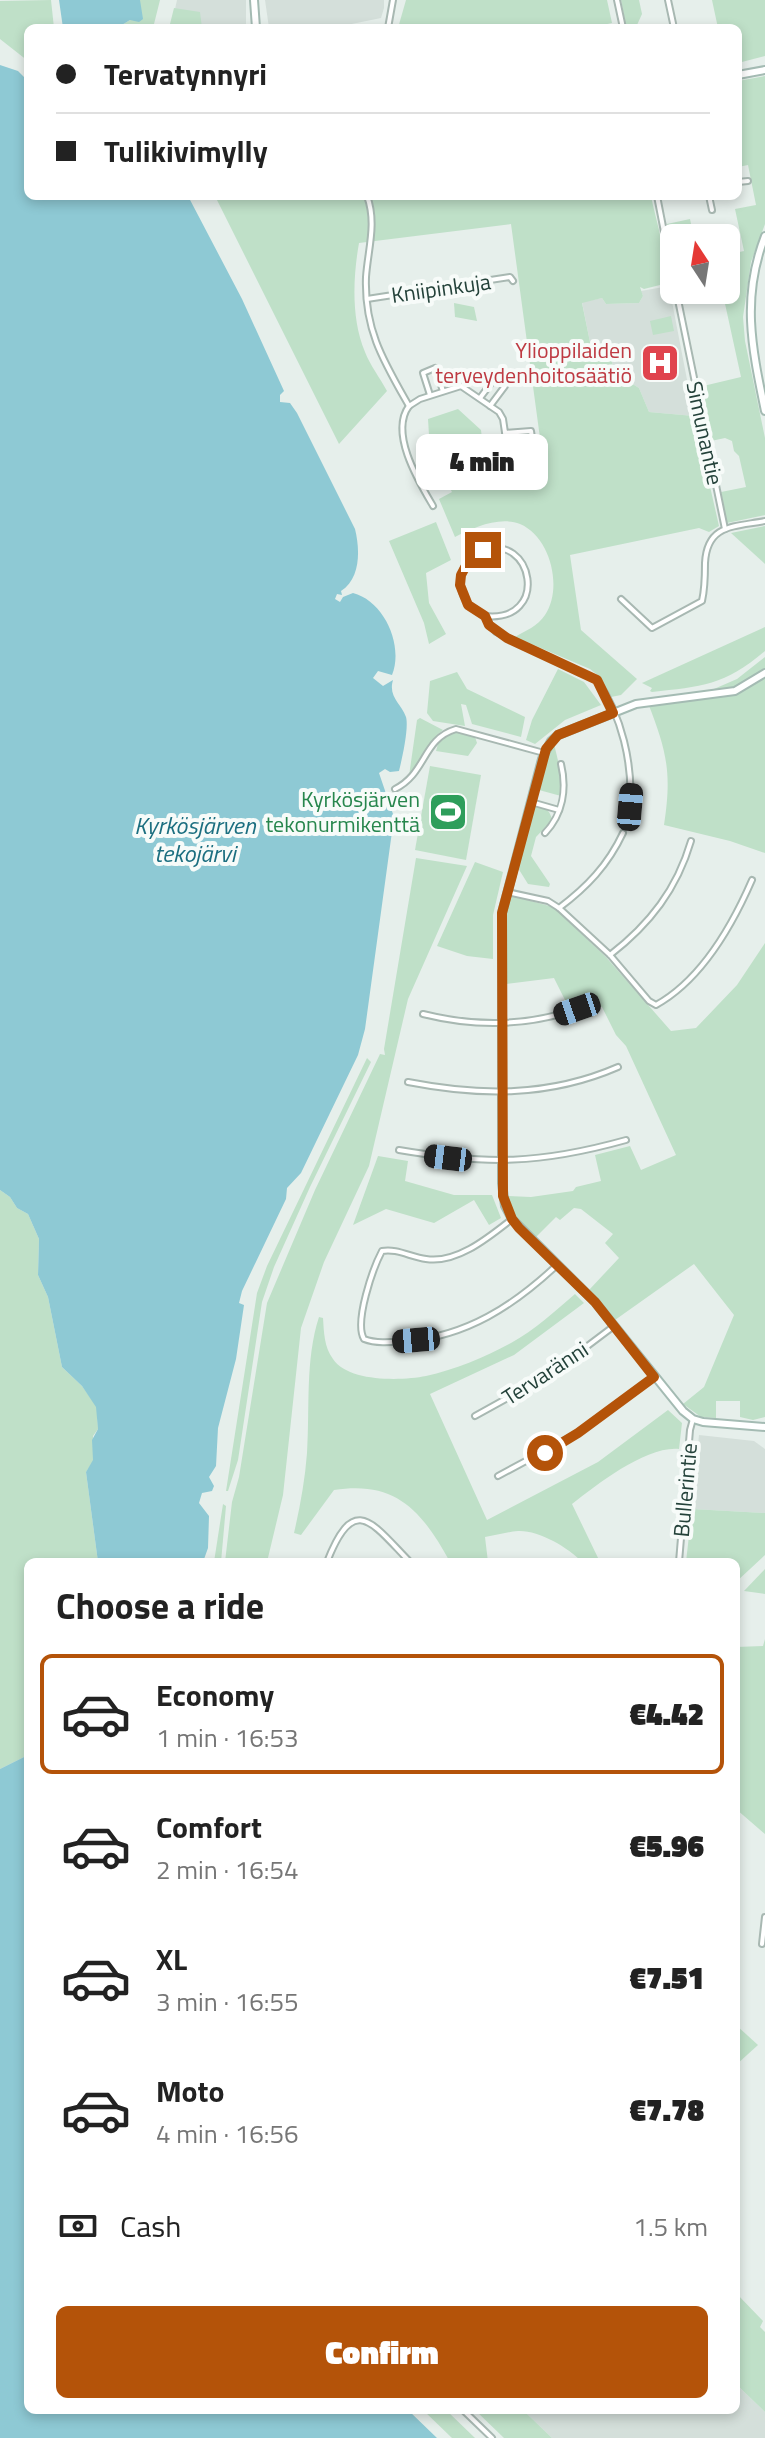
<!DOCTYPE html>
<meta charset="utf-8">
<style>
:root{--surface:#fff;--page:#f2f2f2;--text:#222;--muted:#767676;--line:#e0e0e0;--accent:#b45309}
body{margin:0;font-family:"Titillium Web",sans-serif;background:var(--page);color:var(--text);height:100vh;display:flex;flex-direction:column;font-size:30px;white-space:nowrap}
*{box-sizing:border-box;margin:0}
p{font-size:26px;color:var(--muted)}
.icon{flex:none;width:44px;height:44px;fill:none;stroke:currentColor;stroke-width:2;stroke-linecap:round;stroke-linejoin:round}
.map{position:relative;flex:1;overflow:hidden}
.drawer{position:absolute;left:24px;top:1558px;width:716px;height:856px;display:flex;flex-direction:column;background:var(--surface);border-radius:12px;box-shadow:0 4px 12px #0003}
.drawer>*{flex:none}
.top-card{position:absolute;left:24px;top:24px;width:718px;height:176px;border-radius:12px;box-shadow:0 4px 12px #0003;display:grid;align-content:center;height:176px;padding:0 32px;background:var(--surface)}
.needle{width:52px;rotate:348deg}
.buttons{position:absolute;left:660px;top:224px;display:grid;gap:16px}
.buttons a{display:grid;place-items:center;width:80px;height:80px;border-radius:12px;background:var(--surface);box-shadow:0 4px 12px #0003;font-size:40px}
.end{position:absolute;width:36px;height:36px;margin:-18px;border:10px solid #b45309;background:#fff;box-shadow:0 0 0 4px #fff}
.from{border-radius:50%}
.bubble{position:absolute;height:56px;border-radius:12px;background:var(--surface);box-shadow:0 4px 12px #0003;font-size:26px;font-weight:800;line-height:56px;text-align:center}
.car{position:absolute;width:24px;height:48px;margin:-24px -12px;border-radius:10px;box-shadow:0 0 6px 2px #0007;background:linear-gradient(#222 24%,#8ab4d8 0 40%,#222 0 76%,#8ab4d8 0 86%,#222 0)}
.top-card b{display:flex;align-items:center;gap:28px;height:76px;font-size:30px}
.top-card b+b{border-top:2px solid var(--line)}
.top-card i{width:20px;height:20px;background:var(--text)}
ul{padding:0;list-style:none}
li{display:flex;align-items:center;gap:24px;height:120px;margin:0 16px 12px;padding:0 16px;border:4px solid transparent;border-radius:12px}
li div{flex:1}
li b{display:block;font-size:30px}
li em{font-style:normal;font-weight:800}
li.current{border-color:var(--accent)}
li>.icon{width:72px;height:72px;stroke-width:1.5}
h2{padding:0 32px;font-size:36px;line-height:96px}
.pay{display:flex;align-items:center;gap:20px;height:88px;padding:0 32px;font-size:30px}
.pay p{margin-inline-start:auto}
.action{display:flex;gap:16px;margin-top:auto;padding:16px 32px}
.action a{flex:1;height:92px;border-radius:12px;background:var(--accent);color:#fff;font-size:32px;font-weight:800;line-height:92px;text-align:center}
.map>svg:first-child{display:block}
</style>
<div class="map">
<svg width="765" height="2438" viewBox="0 0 765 2438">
<rect width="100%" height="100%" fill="#e6efeb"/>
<g fill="#d4dfda">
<polygon points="177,0 246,0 246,28 171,28"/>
<polygon points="265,0 384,0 384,8 381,18 332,28 269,28"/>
<polygon points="669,286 694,416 649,412 639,388 615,373 607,344 591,347 582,302 602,298 606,304 639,303 643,296 641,291"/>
<polygon points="699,1435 754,1441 765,1449 765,1513 692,1509"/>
<polygon points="736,2384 765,2412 765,2438 552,2438 523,2410 736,2410"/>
</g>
<g fill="#bfe0c8">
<polygon points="51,0 54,28 28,28 28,61 0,39 0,1"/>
<polygon points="140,0 160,0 153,28 117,28 130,20 140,6"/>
<polygon points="406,0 607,0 612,23 589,28 398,28"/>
<polygon points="621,0 639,0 642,14 637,25 626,27"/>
<polygon points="712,0 765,0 765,56 738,63 738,28 718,28"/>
<polygon points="174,8 200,12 202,28 169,28"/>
<polygon points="765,76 765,224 751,262 743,317 745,341 765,438 765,515 727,523 721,492 746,487 739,456 734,451 732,441 725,438 711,441 699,387 741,377 722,290 726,290 726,255 744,251 735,209 756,205 748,165 738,167 738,81"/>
<path d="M215 196H651C655 218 672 266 660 285L644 289 640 287 643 296 639 303 606 304 602 298 582 303 591 347 607 344 615 373 639 388 649 412 694 416 719 526 709 532 699 528 570 555 581 630 637 679 621 695 611 697 600 677 590 669 515 637C525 631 538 626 545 615 563 589 551 537 520 524 499 516 473 528 455 537L439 499 452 492 430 451 428 419 458 409 481 430 485 465 543 460 511 224 359 243C353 277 351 319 365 352 370 365 380 378 387 391L339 444Z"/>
<polygon points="690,219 694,238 674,238 674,259 667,224"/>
<polygon points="454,303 474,307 477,321 455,317"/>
<polygon points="671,316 674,331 653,335 650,321"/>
<polygon points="436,522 451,560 426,573 429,603 446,634 429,644 424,623 389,541"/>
<polygon points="765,526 765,564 731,533"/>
<path d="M765 627V651C726 685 701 687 652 692L650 691 652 688 642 683Z"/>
<polygon points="765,657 765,669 738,686 707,692 737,679"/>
<polygon points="558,669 584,682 601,705 565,720 535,744 526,740 532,720"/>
<polygon points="457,672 467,689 525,717 521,737 472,724 466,705 461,704 465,726 433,721 427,713 430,681"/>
<path d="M765 678V853L730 841 664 825C672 773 667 752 648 703 689 700 731 702 765 678Z"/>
<path d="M420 718 443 730C427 742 422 761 409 776L417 720Z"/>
<polygon points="453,732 460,732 475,737 477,743 468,756 436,751 440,737"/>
<polygon points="554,744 562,777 561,796 539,790 545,762"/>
<polygon points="430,766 481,775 466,860 415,850"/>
<path d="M537 806C546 808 550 810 552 820L536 837 531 856 550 884 549 887 528 884 518 868 533 809Z"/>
<polygon points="416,858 467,866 408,999 369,1166 324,1262 301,1328 283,1495 267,1562 225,1562 232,1502 239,1477 267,1303 315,1190 380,1054 385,1055 384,1049"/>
<polygon points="475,862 503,872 493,915 493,959 467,956 437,946"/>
<path d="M513 896 553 907 605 956 671 1031 696 1028 737 985 765 943V1417L753 1420 740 1417V1401H716V1418L701 1417 683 1404 704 1387 734 1315 694 1264 615 1320 589 1290 619 1258 605 1243 613 1234 581 1209 574 1208 560 1220 556 1217 535 1238C522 1225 512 1214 507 1196L531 1197 573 1191 576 1187 601 1181 595 1155 630 1146 641 1170 676 1155 626 1046 616 1035 602 1007 583 997 568 1006 554 978 506 984 505 920 510 898Z"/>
<polygon points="367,1058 371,1062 310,1187 274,1267 262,1302 238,1460 228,1491 226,1491 257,1293 267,1266"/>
<polygon points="378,1156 408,1161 405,1181 454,1195 492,1195 501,1218 489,1225 474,1200 434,1223 386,1209 353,1225"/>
<polygon points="0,1190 10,1197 17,1208 28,1214 39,1239 38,1275 48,1297 62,1367 82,1386 97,1407 98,1429 93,1436 94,1460 86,1472 98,1562 28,1562 28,1755 0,1769"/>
<path d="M575 1294 584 1303 514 1355 430 1394 487 1520 598 1462 668 1410 682 1423 679 1449C646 1446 598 1484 572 1504L600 1562H582C568 1547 538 1530 518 1531 507 1532 496 1535 485 1537L488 1562H450C422 1511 396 1480 334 1490L301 1535 294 1533C300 1507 305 1480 307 1453 310 1408 305 1360 319 1317L323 1318C324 1332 324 1347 333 1359 348 1382 401 1381 426 1376 454 1370 486 1357 511 1343 535 1330 555 1311 575 1294Z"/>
<polygon points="223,1504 226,1506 221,1562 214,1562"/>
<polygon points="692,1509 765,1513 765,1555 736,1582 736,1562 686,1562"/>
<polygon points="765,1569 765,1594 744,1591"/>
<polygon points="765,1639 765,1834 736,1809 736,1647 763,1646"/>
<polygon points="736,2025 758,2045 736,2065"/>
<polygon points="736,2293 763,2321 760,2327 765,2332 765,2412 736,2384"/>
<polygon points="423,2410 446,2410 475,2438 452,2438"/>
<polygon points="475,2410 523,2410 552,2438 504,2438"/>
</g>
<g fill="#8ec9d4">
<polygon points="59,0 140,0 143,19 139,22 130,20 117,28 63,28"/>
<path d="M0 65 18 71 28 81V196H188L242 299 284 391 280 395V402L290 403 297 413 355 529C360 549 361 578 341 591L342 595 337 594 335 599 340 602 343 597 353 593C384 601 404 645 392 675L378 671 373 678 383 686 393 680C388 697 401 703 406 717 409 728 402 759 399 771L390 772 385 769 379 773 394 817 365 1029 358 1055 301 1173 287 1188 286 1199 242 1291 239 1303 244 1305 236 1359 218 1428 216 1466 209 1477 214 1486 212 1491 202 1493 199 1503 209 1516 208 1548 203 1562H98L86 1472 93 1460 92 1440 98 1429 96 1407 82 1386 62 1367 48 1297 38 1275 39 1239 28 1214 17 1208 10 1197 0 1190Z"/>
<polygon points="28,1755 28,2410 408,2410 437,2438 0,2438 0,1769"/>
</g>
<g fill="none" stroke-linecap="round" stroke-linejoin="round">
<defs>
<g id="street">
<polyline points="617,0 623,28"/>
<polyline points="668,0 674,28"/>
<polyline points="388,28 393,0"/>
<polyline points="738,182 748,181"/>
<path d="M367 196C377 223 368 249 366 277 364 330 384 362 409 406"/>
<polyline points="657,196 674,283"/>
<polyline points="709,196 712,210"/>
<polyline points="676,290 725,529"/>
<polyline points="367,299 510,277 513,281"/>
<polyline points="430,395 423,373 435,368 443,391"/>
<polyline points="480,398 495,378 505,386 490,406"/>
<polyline points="409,406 420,399 461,386 499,412 503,419 507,446 533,444 531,431 505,433"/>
<path d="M409 406C389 433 419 482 433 506"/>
<path d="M621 599 652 628 702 601C705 588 705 576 705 563 707 524 734 527 765 521"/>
<path d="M485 616C551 623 533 531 482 551 462 558 454 584 467 602 471 609 481 611 485 617 489 623 491 627 496 632L597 680C622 716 633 764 630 807"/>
<path d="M395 789C427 773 422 739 456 729L544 753"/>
<polyline points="531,802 559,810"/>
<path d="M545 833C563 814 567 789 561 764"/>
<path d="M507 892 548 901 559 908 610 955 649 1001 656 1005C701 980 732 926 752 880"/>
<path d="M559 908C587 887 608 865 623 833"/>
<path d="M610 955C650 924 677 889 691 841"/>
<path d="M423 1014C475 1027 525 1027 577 1009"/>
<path d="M408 1082C480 1096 549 1097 618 1067"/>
<path d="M399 1150C487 1165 540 1164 626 1140"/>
<path d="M512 1219C489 1237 457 1264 426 1259 411 1257 396 1248 382 1251 373 1268 354 1322 364 1339 377 1344 393 1342 407 1341 467 1336 513 1306 556 1266"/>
<polyline points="475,1416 549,1375 614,1326"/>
<polyline points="498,1476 578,1433 654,1377"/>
<path d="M327 1562C354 1492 372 1523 410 1562"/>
<polyline points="679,1562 690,1430 693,1419"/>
<polyline points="762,1944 765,1917"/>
<polyline points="463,2410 492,2438"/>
</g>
<g id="secondary">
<polyline points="254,0 256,28"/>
<polyline points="738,75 765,70"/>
<path d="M765 236C741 298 752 348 765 411"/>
<polyline points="765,673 735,691 636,704 558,735 551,741 542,759 502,913 502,1183 505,1206 512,1219 595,1302 683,1411 693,1419 703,1422 765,1427"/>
</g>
</defs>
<use href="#street" stroke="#a8b8b2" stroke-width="8"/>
<use href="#secondary" stroke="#a4bbb3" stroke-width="10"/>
<use href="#street" stroke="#fff" stroke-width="4"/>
<use href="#secondary" stroke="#fff" stroke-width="6"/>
</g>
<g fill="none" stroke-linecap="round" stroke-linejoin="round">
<polyline stroke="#b45309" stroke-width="10" points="483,550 469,560 461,575 460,585 468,605 485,616 489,625 507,638 597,680 613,713 558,735 546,749 502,913 503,1196 512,1219 519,1228 595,1302 654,1377 578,1433 545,1453"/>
</g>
<defs>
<symbol id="hospital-square" viewBox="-11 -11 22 22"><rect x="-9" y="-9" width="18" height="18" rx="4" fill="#e0444e" stroke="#f7fbf9"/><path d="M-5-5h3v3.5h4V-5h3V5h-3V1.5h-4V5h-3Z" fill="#fff"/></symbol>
<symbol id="stadium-square" viewBox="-11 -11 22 22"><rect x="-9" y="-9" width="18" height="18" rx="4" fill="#2e9e5b" stroke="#f7fbf9"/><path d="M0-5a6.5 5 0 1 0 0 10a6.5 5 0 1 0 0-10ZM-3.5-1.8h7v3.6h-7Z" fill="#fff"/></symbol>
</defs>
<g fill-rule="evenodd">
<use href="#hospital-square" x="638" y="341" width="44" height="44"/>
<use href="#stadium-square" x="426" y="790" width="44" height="44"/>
</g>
<g text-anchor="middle" stroke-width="8" stroke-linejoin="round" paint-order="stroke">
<g font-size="22" fill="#24423a" stroke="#f7fbf9">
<text transform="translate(441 288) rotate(-8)" y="8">Kniipinkuja</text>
<text transform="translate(705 433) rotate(78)" y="8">Simunantie</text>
<text transform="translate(545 1373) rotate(-33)" y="8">Tervaränni</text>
<text transform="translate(685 1490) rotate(-85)" y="8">Bullerintie</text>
</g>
<g font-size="22" fill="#be3a42" stroke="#f7fbf9" text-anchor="end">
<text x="632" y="358">Ylioppilaiden<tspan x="632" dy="25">terveydenhoitosäätiö</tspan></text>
</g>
<g font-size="22" fill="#27864d" stroke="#f7fbf9" text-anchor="end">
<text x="420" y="807">Kyrkösjärven<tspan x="420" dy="25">tekonurmikenttä</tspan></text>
</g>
<g font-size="24" font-style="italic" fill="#1c6f80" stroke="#f7fbf9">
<text x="195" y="834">Kyrkösjärven<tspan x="195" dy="28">tekojärvi</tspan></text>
</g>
</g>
</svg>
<div class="buttons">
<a><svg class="needle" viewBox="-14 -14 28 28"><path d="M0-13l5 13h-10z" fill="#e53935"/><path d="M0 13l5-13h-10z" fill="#767676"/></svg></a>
</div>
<i class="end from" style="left:545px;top:1453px"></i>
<i class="end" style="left:483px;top:550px"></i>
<div class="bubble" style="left:416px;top:434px;width:132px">4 min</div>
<i class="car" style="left:630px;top:807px;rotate:5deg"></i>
<i class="car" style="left:577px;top:1009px;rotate:251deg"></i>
<i class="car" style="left:448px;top:1158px;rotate:277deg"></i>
<i class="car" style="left:416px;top:1340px;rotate:265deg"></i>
<div class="top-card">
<b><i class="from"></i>Tervatynnyri</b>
<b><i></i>Tulikivimylly</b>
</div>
<section class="drawer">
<h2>Choose a ride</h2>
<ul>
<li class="current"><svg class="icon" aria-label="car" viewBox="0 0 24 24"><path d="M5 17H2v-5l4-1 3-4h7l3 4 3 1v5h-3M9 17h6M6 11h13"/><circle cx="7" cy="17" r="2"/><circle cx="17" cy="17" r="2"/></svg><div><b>Economy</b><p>1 min · 16:53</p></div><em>€4.42</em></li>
<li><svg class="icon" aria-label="car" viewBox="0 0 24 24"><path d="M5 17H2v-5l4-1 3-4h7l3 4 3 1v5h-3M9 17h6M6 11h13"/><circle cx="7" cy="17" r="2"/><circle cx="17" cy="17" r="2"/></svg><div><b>Comfort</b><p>2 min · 16:54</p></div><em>€5.96</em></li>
<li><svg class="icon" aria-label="car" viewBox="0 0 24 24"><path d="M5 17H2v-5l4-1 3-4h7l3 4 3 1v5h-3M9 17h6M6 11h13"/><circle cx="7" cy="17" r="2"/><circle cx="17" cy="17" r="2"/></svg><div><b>XL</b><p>3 min · 16:55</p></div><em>€7.51</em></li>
<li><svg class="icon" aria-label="car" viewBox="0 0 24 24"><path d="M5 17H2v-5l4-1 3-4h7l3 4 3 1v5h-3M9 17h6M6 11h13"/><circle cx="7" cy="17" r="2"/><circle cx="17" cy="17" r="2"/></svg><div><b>Moto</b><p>4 min · 16:56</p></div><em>€7.78</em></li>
</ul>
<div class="pay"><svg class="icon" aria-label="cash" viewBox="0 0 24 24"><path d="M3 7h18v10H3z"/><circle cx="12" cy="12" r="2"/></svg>Cash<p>1.5 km</p></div>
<div class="action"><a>Confirm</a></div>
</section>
</div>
